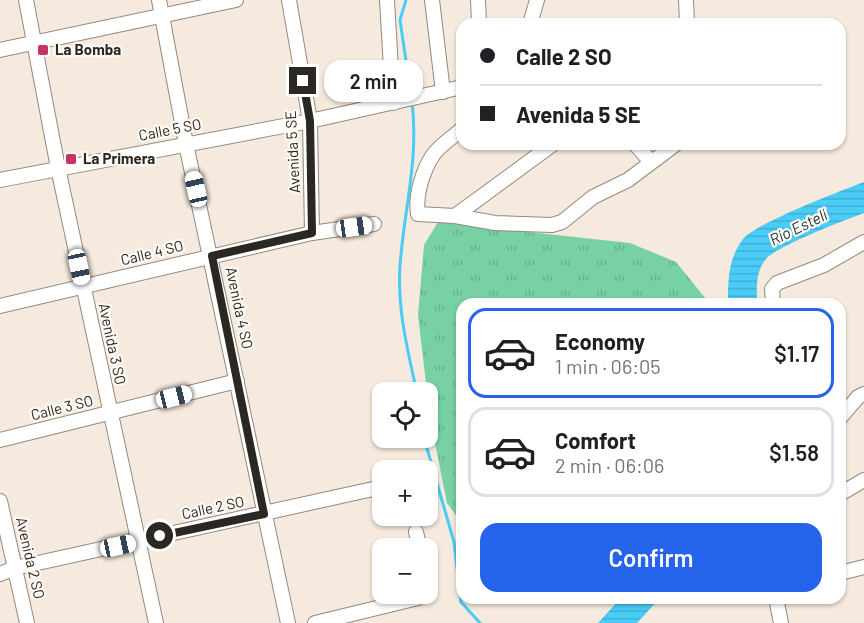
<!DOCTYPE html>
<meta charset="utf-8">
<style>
:root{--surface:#fff;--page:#f2f2f2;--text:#202124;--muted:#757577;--line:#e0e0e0;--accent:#2563eb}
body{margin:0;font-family:Barlow,sans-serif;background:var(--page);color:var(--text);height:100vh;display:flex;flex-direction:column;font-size:22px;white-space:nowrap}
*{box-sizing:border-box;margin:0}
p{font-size:20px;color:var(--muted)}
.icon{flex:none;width:33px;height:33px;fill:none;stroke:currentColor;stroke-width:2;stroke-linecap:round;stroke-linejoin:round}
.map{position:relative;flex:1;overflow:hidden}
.sheet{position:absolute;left:456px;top:298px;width:390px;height:306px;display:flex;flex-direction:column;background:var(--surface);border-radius:18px;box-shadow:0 2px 4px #0004}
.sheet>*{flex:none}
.top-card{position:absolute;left:456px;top:18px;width:390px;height:132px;border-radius:18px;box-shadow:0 2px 4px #0004;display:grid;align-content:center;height:132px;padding:0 24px;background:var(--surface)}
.buttons{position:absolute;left:372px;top:382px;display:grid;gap:12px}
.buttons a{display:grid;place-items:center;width:66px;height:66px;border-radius:12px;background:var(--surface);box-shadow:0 2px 4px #0004;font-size:30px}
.end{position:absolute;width:27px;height:27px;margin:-14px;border:8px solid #2b2723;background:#fff;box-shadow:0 0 0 3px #fff}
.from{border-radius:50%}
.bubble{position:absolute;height:42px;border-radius:18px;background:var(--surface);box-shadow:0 2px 4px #0004;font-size:20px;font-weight:600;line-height:42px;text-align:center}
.car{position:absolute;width:18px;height:36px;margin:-18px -9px;border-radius:8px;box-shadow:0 0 4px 2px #0007;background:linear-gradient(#fff 24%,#345 0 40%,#fff 0 76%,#345 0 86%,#fff 0)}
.top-card b{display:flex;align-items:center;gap:21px;height:57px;font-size:22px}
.top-card b+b{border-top:2px solid var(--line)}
.top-card i{width:15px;height:15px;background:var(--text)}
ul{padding:10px 0 0;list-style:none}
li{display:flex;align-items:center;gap:18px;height:90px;margin:0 12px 9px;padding:0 12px;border:3px solid var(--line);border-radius:18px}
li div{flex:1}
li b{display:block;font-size:22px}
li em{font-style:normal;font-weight:600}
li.current{border-color:var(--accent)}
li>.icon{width:54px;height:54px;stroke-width:1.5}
.primary-button{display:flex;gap:12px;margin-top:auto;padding:12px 24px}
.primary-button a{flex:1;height:69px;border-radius:18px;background:var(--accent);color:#fff;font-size:24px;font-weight:600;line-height:69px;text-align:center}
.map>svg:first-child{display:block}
</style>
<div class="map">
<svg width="864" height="623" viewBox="0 0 864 623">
<defs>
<pattern id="grass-tufts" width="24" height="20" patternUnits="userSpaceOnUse" patternTransform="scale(1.5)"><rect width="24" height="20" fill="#77d1a3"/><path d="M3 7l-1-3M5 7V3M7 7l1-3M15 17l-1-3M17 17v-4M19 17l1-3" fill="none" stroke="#67b38c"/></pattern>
<pattern id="water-rules" width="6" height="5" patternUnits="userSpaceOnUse" patternTransform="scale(1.5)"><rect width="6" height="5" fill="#49ccf5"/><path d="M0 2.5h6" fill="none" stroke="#40afd2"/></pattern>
</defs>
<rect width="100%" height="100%" fill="#f6eade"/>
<polygon fill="url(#grass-tufts)" points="438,222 630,243 676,262 706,299 707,304 462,304 462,524 447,503 430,418 418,315 424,245"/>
<g fill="url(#water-rules)">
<path d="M864 182V213C845 220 777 246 766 259 755 272 757 289 757 304H728C728 280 728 259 743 239 754 224 843 190 864 182Z"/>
<polygon points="620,599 620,598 659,599 637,623 598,623"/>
</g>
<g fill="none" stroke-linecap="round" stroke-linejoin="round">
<g stroke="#49ccf5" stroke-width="3">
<polyline points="406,0 400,20 411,95"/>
<path d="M412 102C419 160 404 209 400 266 397 309 408 352 417 393"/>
<polyline points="424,438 454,542 461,602 480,623"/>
</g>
<defs>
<g id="minor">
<polyline points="26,0 58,168 156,623"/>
<polyline points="159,0 186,144 288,623"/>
<polyline points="289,0 310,121 312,233"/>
<polyline points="387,0 393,103"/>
<polyline points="432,0 443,92"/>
<polyline points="478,0 479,24"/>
<polyline points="686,0 687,24"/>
<polyline points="530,24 537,0"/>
<polyline points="0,50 236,0"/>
<path d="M462 129C453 137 440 145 433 155 423 170 415 195 418 214L455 216 553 144"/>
<polyline points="635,144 651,162"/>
<polyline points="0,180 310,121 462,87"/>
<polyline points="455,216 495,223 552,225 562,222 593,197 628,180 676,144"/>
<polyline points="773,304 772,289 777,283 824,265 864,242"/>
<polyline points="0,306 312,233 374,224"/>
<polyline points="840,418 858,397 864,394"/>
<polyline points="0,440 237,381"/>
<polyline points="840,494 864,480"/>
<polyline points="0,501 27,623"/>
<polyline points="416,532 420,549"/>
<polyline points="840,573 864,567"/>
<polyline points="0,574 15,568 382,487"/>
<polyline points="776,598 781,623"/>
<polyline points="315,623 418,598 422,594"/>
</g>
</defs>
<use href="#minor" stroke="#94897e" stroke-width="16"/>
<use href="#minor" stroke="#fff" stroke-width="14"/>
</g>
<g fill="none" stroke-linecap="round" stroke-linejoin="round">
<polyline stroke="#2b2723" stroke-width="8" points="160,536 264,514 212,256 312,233 310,121 303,81"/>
</g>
<g fill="#c33562" stroke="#fef9f4" stroke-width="2">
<rect x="37" y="44" width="12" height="12" rx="3"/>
<rect x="65" y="153" width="12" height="12" rx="3"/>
</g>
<g text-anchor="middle" stroke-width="4.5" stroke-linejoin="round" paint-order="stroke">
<g font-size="15" font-weight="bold" fill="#2b2723" stroke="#fef9f4" text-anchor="start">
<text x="55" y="55">La Bomba</text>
<text x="83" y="164">La Primera</text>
</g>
<g font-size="15" fill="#2b2723" stroke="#fef9f4">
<text transform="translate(170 130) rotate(-11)" y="5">Calle 5 SO</text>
<text transform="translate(293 152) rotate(-93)" y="5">Avenida 5 SE</text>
<text transform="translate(152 253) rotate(-14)" y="5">Calle 4 SO</text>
<text transform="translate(239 308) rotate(78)" y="5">Avenida 4 SO</text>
<text transform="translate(112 344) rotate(78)" y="5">Avenida 3 SO</text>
<text transform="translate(62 408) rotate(-14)" y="5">Calle 3 SO</text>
<text transform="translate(213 508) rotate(-12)" y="5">Calle 2 SO</text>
<text transform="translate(30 558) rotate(77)" y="5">Avenida 2 SO</text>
</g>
<g font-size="16" font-style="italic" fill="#1a3038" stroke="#fef9f4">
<text transform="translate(798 227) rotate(-26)" y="6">Río Estelí</text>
</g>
</g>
</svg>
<div class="buttons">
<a><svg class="icon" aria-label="locate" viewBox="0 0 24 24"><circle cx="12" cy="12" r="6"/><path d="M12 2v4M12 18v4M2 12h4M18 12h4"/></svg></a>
<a>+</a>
<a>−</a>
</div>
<i class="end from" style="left:160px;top:536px"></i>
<i class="end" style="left:303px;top:81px"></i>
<div class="bubble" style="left:324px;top:60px;width:99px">2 min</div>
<i class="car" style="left:196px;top:189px;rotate:347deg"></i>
<i class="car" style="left:354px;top:227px;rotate:82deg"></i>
<i class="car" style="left:79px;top:267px;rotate:168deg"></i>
<i class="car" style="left:174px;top:397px;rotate:76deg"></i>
<i class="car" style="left:118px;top:546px;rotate:78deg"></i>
<div class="top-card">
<b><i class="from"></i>Calle 2 SO</b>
<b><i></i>Avenida 5 SE</b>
</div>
<section class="sheet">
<ul>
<li class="current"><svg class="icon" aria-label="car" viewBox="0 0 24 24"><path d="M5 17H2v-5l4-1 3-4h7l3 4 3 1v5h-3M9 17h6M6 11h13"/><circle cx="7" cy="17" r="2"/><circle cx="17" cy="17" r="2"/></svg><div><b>Economy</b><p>1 min · 06:05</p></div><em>$1.17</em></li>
<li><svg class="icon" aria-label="car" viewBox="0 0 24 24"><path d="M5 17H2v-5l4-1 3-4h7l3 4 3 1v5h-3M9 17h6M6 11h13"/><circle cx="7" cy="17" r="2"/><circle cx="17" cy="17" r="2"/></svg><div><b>Comfort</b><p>2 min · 06:06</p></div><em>$1.58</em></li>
</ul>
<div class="primary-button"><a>Confirm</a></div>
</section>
</div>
